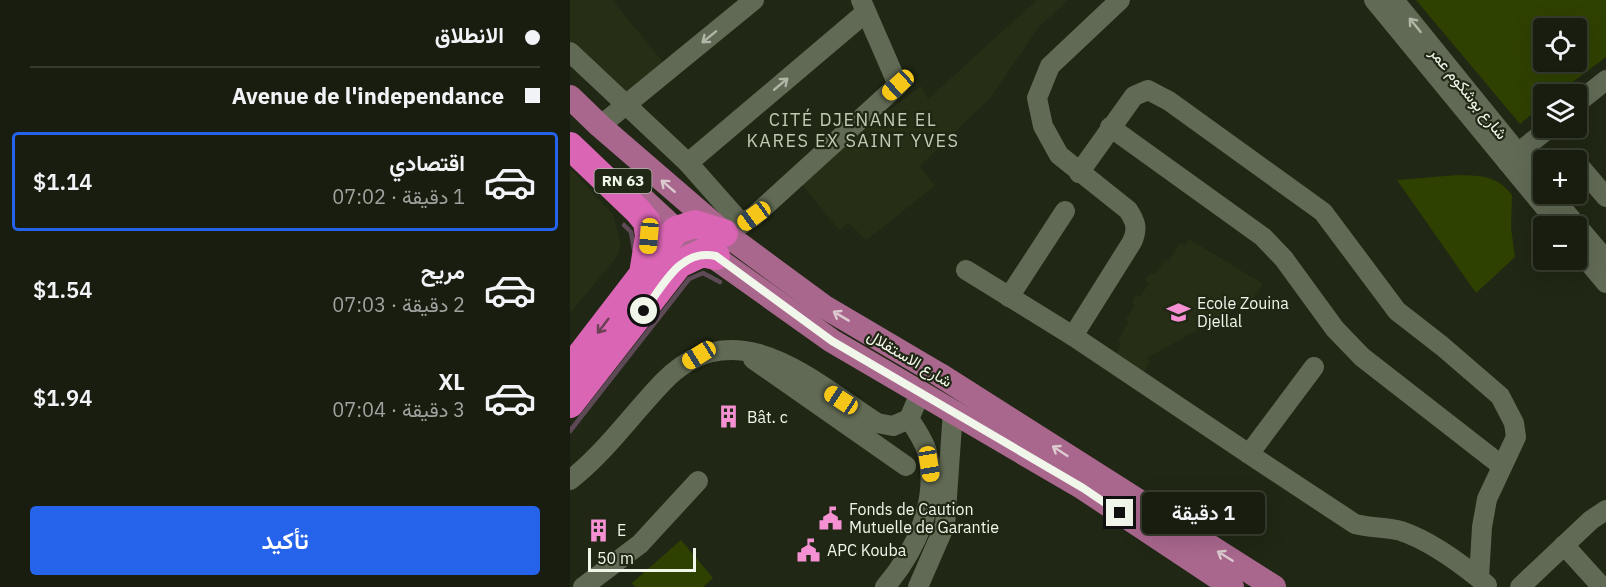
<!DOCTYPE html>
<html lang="ar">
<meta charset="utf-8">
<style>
:root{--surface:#181d0f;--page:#252a1d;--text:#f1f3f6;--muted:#9fa29e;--line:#363b2f;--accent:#2563eb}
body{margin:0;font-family:"IBM Plex Sans",Vazirmatn,sans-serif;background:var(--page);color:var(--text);direction:rtl;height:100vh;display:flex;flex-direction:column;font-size:22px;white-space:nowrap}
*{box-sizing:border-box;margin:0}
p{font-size:20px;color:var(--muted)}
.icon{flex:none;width:33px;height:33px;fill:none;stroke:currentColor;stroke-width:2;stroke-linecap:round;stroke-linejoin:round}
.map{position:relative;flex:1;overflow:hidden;direction:ltr}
.details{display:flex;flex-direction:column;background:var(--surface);width:570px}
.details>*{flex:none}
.hud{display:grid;align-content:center;height:132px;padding:0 30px;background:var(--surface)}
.fabs{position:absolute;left:963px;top:18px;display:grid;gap:12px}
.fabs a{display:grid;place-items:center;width:54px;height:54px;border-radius:6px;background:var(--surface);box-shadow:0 6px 24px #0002,0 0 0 2px var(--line);font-size:30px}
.scale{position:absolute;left:18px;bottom:15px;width:108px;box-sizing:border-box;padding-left:6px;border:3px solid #f1f6ea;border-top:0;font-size:16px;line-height:21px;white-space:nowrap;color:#f1f6ea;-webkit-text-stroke:4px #202714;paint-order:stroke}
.end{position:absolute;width:27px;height:27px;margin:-14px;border:8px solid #f1f6ea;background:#111;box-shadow:0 0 0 3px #111}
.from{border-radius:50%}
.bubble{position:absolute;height:42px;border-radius:6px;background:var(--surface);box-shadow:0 6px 24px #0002,0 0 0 2px var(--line);font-size:20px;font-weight:600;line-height:42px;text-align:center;direction:rtl}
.car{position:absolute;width:18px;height:36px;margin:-18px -9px;border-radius:8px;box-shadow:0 0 4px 2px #0007;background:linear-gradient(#f5c518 24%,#345 0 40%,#f5c518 0 76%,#345 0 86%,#f5c518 0)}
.hud b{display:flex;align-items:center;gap:21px;height:57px;font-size:22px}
.hud b+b{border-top:2px solid var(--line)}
.hud i{width:15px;height:15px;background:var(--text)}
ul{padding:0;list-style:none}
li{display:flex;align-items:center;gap:18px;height:99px;margin:0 12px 9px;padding:0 18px;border:3px solid transparent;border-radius:6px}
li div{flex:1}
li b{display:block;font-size:22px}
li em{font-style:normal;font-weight:600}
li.on{border-color:var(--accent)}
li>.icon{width:54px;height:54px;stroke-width:1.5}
.action{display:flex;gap:12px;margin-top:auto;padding:12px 30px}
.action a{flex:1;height:69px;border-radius:6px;background:var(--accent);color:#fff;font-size:24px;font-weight:600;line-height:69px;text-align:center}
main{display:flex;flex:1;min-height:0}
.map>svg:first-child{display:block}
</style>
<main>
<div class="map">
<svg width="1036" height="587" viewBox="0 0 1036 587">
<rect width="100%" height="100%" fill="#202714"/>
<g fill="#262f15">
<polygon points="0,0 42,0 97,67 56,100 0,44"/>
<polygon points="467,0 498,0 468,28 421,97 350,166 365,186 296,240 279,223 269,230 228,180 304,113 308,119 351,86 358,99"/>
<polygon points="0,168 43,215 51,245 46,258 0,313"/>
<polygon points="619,239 693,284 684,297 576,359 581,360 570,377 543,361 551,344 548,340 558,323 556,319 565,305 562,302 566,295 570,297 579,283 575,280 580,273 584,275 595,260 599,261 610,243 615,245"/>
</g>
<g fill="#2f4100" fill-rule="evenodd">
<path d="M846 0H1036V57L987 94H974L973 105 950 124ZM1006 28V62H974V28Z"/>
<path d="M888 175C913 176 926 175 942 195L941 228 945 257 906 293 827 180Z"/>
<polygon points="111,540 143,578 133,587 65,587 62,583"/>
</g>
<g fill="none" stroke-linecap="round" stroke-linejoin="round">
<g stroke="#5e4a56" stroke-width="4.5">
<polyline points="54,225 61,232 64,249"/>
<polyline points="0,431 119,279 133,273 150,282"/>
</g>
<g stroke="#616a55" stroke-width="20">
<polyline points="804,0 990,226"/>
<polyline points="824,0 974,185"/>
<polyline points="0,52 118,163 172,224"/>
<polyline points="1006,104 1036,80"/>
<polyline points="30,126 184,0"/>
<polyline points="540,127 693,237 714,259 765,329 792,357 932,466"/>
<polyline points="937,162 979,128"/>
<polyline points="1006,162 1036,197"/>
<polyline points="118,163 295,13"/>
<polyline points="509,173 564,96 578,90 599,101 753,212 827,311 872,346 930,396 944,423 946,437 917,499 912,527 909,578"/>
<polyline points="980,194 1036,260"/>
<polyline points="154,233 184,216 328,85 291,0"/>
<polyline points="1006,247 1036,283"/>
<polyline points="396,270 503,336 679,454 744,367"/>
<polyline points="439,297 495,211"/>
<path d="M503 336 562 242C568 229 566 222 558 210L489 155 473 126 467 98 480 66 550 0"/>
<polyline points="183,359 336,466"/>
<path d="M679 454 785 524C800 528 817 527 831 531 861 541 893 565 917 585"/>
<path d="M0 480C36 452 62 414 94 381 166 308 242 381 307 423L323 426 339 419 351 391"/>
<polyline points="994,545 1032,587"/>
<polyline points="13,587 70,544 128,481"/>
<path d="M315 587C345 552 370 500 357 452 354 441 346 429 339 419"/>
<polyline points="348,587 375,525 383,411"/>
<polyline points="950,587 1021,520 1036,510"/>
</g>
<g stroke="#a9678e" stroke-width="24">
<polyline points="0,97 30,126 154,233 253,306 370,375 704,587"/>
<polyline points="64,191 106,230 262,341 513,488 662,587"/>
</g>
<g stroke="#d965b4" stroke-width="28">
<polyline points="0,146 68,211 77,222 79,236 73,274 0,369"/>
<polyline points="76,270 106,230 125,224 154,233"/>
<polyline points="0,404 109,264 132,253 146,256"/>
</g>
</g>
<defs><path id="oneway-shaft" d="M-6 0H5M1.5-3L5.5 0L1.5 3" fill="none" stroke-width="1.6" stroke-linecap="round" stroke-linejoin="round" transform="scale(1.5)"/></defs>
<g stroke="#b0b7a7">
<use href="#oneway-shaft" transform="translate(845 25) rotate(-129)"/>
<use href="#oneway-shaft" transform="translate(139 37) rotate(141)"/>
<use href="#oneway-shaft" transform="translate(211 84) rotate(-40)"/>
</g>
<g stroke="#dbcbce">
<use href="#oneway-shaft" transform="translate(98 186) rotate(-139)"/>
<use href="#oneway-shaft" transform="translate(271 316) rotate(-149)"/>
<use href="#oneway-shaft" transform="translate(490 451) rotate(-147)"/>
<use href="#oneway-shaft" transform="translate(655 556) rotate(-148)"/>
</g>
<use stroke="#6a4054" href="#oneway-shaft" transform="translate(33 326) rotate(127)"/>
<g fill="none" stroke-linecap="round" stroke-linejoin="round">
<path stroke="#f1f6ea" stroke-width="8" d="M74 311C93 286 110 248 146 256L262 341 513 488 550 513"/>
</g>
<defs>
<symbol id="school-bare" viewBox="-9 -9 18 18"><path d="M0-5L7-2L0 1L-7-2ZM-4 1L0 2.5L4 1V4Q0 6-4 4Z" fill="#f591d2" stroke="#202714" stroke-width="2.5" paint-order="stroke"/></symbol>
<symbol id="building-bare" viewBox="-9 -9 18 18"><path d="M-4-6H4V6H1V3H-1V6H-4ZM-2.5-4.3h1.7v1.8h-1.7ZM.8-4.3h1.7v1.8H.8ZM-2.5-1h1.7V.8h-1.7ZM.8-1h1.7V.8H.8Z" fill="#f591d2" stroke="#202714" stroke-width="2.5" paint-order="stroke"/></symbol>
<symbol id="civic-bare" viewBox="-9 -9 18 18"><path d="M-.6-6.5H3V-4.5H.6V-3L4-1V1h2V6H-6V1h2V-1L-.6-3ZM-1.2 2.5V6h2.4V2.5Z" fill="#f591d2" stroke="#202714" stroke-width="2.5" paint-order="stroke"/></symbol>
</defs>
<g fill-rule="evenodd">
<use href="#school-bare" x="592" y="296" width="33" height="33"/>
<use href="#building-bare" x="142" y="400" width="33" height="33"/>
<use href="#civic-bare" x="244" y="502" width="33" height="33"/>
<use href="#building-bare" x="12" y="514" width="33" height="33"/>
<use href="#civic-bare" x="222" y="534" width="33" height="33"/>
</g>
<g text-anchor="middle" stroke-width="4.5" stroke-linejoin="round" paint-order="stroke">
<rect fill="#202714" stroke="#b2b8aa" stroke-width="1.5" x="24.5" y="169" width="57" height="24" rx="4.5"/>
<g font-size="15" font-weight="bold" fill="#f1f6ea">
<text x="53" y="186">RN 63</text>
</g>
<g font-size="16" fill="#f1f6ea" stroke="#202714">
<text transform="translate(899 93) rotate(51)" y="6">شارع بوشكوم عمر</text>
<text transform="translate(340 358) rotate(31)" y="6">شارع الاستقلال</text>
</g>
<g font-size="16" fill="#f1f6ea" stroke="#202714" text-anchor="start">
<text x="627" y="309">Ecole Zouina<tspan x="627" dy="18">Djellal</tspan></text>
<text x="177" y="423">Bât. c</text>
<text x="279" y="515">Fonds de Caution<tspan x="279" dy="18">Mutuelle de Garantie</tspan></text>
<text x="47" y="536">E</text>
<text x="257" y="556">APC Kouba</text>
</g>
<g font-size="18" letter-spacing="1.5" fill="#c0cab2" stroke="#202714">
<text x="283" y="126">CITÉ DJENANE EL<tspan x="283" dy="21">KARES EX SAINT YVES</tspan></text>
</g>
</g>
</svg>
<div class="fabs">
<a><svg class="icon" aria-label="locate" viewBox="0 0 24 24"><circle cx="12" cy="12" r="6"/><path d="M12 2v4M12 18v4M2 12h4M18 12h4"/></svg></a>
<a><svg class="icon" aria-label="layers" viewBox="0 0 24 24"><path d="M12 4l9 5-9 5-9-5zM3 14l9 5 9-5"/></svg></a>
<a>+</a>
<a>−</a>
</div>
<div class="scale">50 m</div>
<i class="end from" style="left:74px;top:311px"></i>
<i class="end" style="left:550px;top:513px"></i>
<div class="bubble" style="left:572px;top:492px;width:123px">1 دقيقة</div>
<i class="car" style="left:328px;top:85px;rotate:228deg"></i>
<i class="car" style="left:184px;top:216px;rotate:234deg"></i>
<i class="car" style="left:79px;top:236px;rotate:185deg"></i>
<i class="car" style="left:129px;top:355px;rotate:238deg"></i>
<i class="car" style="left:271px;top:400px;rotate:303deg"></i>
<i class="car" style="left:359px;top:464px;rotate:171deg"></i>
</div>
<section class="details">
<div class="hud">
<b><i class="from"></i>الانطلاق</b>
<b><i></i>Avenue de l'independance</b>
</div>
<ul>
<li class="on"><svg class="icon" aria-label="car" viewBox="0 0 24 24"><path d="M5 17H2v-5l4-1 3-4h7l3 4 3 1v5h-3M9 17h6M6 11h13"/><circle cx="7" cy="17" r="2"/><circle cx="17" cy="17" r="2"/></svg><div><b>اقتصادي</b><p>1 دقيقة · 07:02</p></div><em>$1.14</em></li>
<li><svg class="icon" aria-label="car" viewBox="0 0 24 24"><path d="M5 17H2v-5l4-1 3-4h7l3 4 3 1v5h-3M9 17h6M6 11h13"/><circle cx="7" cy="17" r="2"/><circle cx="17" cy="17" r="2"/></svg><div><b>مريح</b><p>2 دقيقة · 07:03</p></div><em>$1.54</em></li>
<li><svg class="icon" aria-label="car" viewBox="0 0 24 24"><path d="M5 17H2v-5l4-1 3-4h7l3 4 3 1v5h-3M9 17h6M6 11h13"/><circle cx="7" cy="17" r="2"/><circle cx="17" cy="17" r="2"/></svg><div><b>XL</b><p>3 دقيقة · 07:04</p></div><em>$1.94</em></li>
</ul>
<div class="action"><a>تأكيد</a></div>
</section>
</main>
